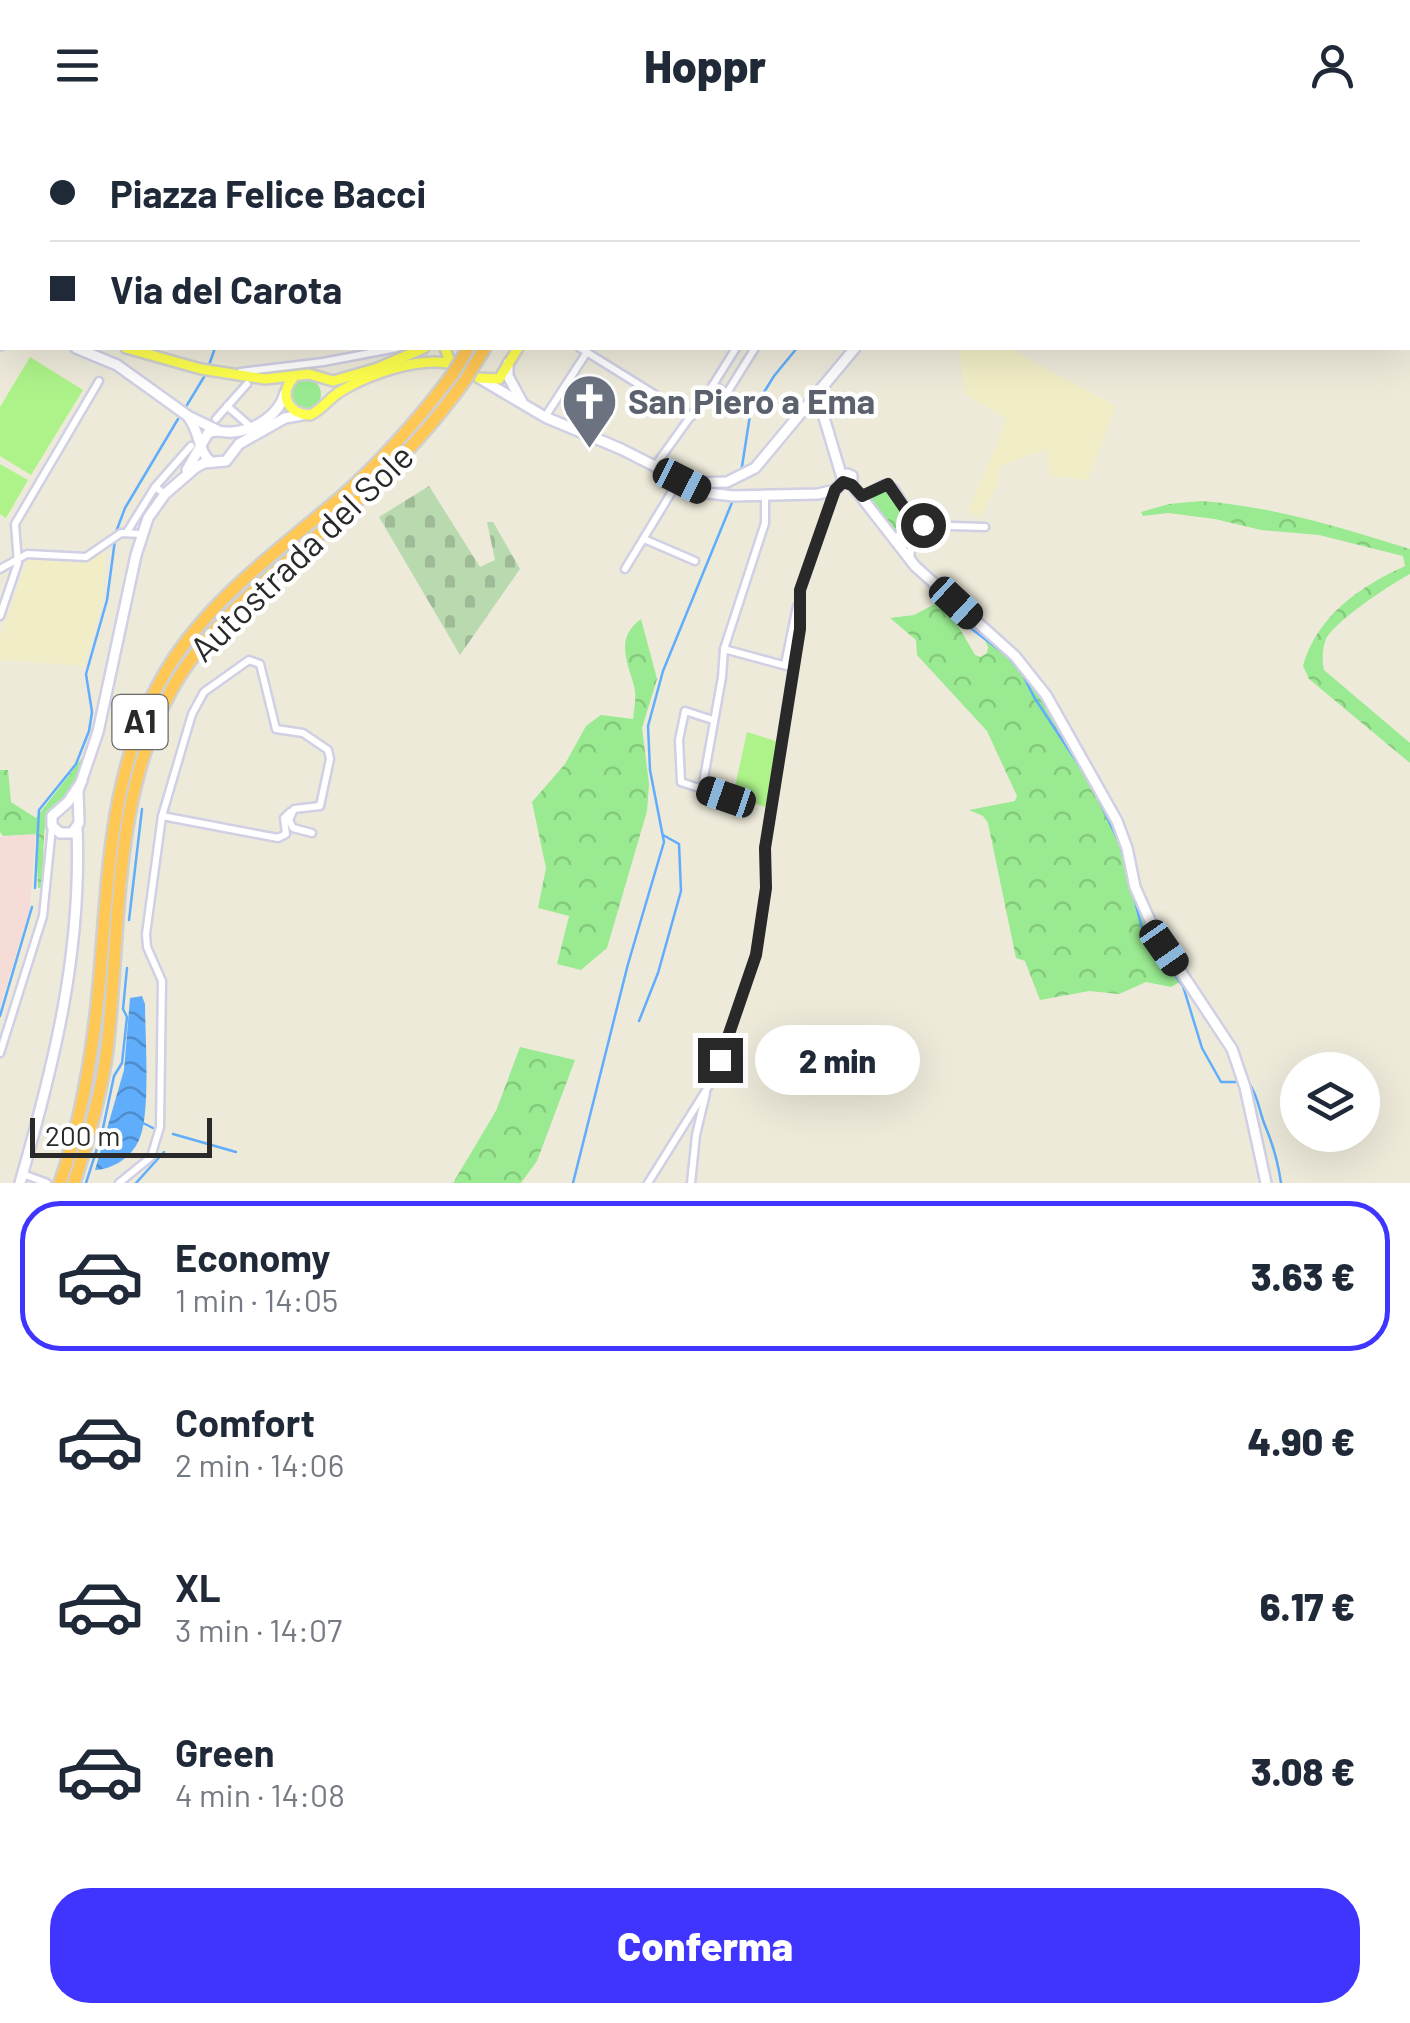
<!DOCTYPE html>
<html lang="it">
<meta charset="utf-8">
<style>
:root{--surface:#fff;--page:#f2f2f3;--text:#1f2937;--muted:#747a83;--line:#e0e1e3;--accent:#4035ff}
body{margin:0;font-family:Barlow,sans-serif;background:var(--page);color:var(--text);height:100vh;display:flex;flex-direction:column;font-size:38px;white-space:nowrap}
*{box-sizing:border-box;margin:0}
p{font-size:32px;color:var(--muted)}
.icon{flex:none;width:55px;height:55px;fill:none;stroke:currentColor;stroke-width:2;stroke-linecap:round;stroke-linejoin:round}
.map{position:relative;height:1053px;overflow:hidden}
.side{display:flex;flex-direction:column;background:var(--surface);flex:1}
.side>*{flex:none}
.top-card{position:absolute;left:0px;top:0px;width:1410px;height:220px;box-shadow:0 10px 40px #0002;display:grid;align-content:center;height:220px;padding:0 50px;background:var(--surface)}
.buttons{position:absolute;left:1280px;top:922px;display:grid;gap:20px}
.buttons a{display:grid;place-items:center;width:100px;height:100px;border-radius:50%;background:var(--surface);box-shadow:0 10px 40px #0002;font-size:50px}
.scale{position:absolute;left:30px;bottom:25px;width:182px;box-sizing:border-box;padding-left:10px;border:5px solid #292929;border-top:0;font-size:28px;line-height:35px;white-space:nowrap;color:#292929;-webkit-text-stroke:8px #fff;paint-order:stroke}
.end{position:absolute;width:45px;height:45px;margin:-22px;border:12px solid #292929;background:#fff;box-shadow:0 0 0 5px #fff}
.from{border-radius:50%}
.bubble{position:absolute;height:70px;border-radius:35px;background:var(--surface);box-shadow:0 10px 40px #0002;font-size:32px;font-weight:800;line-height:70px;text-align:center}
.car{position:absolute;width:30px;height:60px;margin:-30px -15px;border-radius:12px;box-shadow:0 0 8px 2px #0007;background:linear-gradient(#222 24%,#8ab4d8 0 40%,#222 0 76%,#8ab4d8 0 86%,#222 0)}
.top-card b{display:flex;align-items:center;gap:35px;height:95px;font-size:38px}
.top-card b+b{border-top:2px solid var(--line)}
.top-card i{width:25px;height:25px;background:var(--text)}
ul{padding:18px 0 0;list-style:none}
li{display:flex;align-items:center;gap:30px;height:150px;margin:0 20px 15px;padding:0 30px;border:5px solid transparent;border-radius:40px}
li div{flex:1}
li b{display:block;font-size:38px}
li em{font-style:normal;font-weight:800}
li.current{border-color:var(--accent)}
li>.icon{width:90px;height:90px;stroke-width:1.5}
.primary-button{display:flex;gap:20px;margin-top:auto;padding:20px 50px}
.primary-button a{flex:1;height:115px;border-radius:40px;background:var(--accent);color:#fff;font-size:40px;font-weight:800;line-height:115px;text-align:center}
header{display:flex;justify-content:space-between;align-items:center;height:130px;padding:0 50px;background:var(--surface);font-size:45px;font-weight:800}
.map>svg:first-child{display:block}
</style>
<header><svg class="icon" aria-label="menu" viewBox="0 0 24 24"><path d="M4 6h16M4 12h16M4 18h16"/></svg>Hoppr<svg class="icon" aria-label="person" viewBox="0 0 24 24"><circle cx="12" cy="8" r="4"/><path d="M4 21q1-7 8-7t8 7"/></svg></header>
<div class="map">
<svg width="1410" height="1053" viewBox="0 0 1410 1053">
<defs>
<pattern id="forest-crowns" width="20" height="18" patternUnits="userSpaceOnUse" patternTransform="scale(2.5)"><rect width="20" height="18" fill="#99ea90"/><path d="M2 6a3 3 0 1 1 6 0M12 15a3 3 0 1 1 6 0" fill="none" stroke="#84c97c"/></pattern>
<pattern id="cemetery-stones" width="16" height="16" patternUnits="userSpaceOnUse" patternTransform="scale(2.5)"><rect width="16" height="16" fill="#b9d9af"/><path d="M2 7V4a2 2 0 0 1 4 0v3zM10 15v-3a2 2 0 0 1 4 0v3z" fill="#9fba97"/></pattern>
<pattern id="water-waves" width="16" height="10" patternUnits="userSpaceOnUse" patternTransform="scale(2.5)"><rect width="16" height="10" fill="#60adfc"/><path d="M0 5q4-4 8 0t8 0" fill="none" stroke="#4f8dcc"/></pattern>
</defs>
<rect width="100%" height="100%" fill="#edeada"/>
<g fill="#f1eec7">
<polygon points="959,218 1015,218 1017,223 1116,276 1088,350 1049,346 1047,319 1001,336 996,357 981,387 968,382 1007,289 965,264"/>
<polygon points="106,416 102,471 84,536 0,530 0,507 28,428 76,433 87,431"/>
</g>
<polygon fill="#f5dcd6" points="35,704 30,778 0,877 0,707"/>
<circle fill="#99ea90" cx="306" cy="264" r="15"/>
<g fill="url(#forest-crowns)">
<polygon points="884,356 890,360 912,392 893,405 866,366"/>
<path d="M1201 371C1276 377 1339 397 1410 419V444C1391 454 1335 491 1326 509 1322 518 1322 531 1324 540L1410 613V633L1309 549 1303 536C1317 486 1359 457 1405 436L1403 426 1319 405 1261 400 1215 389 1168 383 1143 386 1141 382 1169 374Z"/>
<polygon points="937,473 956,492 975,525 981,527 987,523 988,517 981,502 1012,528 1032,552 1081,632 1112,690 1150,806 1183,850 1171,857 1146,852 1119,864 1089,861 1040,870 1025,831 1016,828 988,693 983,686 969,680 1015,671 1017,666 987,601 917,525 916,510 890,488 914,485"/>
<path d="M641 489 657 549 642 598 649 654 647 681 607 818 581 840 557 834 569 786 538 778 546 738 532 672 565 634 586 596 601 585 633 589C634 578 637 567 634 556 627 530 615 508 641 489Z"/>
<path d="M83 627H86L70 661 47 681C43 709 42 729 46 757L38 758 36 704 3 706 0 702V640H8L11 672 36 688Z"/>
<polygon points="520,917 575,930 537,1031 521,1053 453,1053 496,981"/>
</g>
<polygon fill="url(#cemetery-stones)" points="429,356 480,437 495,430 487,392 493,392 520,439 460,525 379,387"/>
<g fill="#adf38a">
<polygon points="30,227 83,260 31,345 0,326 0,277"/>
<polygon points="0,334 28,350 6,388 0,384"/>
<polygon points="747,602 779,612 775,626 779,628 765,677 733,666"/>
</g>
<path fill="url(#water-waves)" d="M142 866 145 874C145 905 151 985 139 1010 131 1028 113 1039 95 1040L124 940 130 868Z"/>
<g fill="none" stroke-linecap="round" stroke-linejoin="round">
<g stroke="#60adfc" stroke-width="2.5">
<polyline points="497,2 499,0"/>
<polyline points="0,41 2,43"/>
<polyline points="209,235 215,218"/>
<polyline points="187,275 207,242"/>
<polyline points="741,343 750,285 774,246 797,218"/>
<polyline points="116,402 125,378 178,289"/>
<polyline points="956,487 1006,525 1022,543 1034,567 1090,652 1120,714 1143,802 1183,856 1202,918 1221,952 1241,952"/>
<polyline points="35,758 39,680 76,634 89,601 92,582 86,544 107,470 115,410"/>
<polyline points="129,790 142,679"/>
<polyline points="0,886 32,777"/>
<polyline points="639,891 658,843 681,761 679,714 663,705"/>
<path d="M1249 953C1259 968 1259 982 1266 998 1274 1017 1278 1032 1281 1053"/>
<polyline points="141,992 153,998"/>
<polyline points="173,1004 236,1022"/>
<polyline points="86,1053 102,1003 114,946 122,933 127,887 123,879 127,838"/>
<polyline points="136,1053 164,1022"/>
<polyline points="573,1053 628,834 664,712 650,640 648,596 663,541 733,370"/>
</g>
<polyline stroke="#60adfc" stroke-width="11" points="850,0 851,2"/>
<defs>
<g id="street">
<polyline points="600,0 604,2"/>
<polyline points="34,2 35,0"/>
<polyline points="212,2 218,0"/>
<polyline points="369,2 372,0"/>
<polyline points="472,2 474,0"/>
<polyline points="759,2 774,0"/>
<polyline points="822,2 824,0"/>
<polyline points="0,16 2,15"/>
<polyline points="0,111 2,112"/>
<polyline points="0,158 2,158"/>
<polyline points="580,218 691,287"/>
<polyline points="736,218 713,255 727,263 755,218"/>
<polyline points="240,242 323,232 397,218"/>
<polyline points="227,276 251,297"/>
<polyline points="545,287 587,222"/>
<polyline points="216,289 247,254"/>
<polyline points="655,336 713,255"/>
<polyline points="165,364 155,357 191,316"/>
<polyline points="862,367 884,354 894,358 917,395 894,408"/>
<polyline points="917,395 985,397"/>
<polyline points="127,402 155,357"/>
<polyline points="644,409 695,431"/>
<polyline points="910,428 914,397"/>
<polyline points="0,439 27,424 86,427 121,403 142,404"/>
<polyline points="625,439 679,350"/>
<polyline points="0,486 18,433 15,394 99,251"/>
<polyline points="724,519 794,538"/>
<polyline points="785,534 797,476"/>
<polyline points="713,590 685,581 679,610 681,652 726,667"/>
<polyline points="702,659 722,547 724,519 765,393 765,366"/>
<polyline points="162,686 278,708 286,704 284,688 290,682"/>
<polyline points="0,923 43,786 52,697"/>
<polyline points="23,1044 47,1053"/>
<polyline points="119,1053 151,1027 160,997 162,851 147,817 146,804 162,686 192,584 204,562 249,530 260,534 276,599 303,603 328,620 330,629 320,676 294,679 289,690 293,698 312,703"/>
<polyline points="648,1053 713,949 756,825 766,758 765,718 799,499 800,460 835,361"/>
<polyline points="691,1053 696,1005 706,963"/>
</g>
<g id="secondary">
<polyline points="902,0 902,2"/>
<polyline points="1373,0 1377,2"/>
<polyline points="1408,24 1410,26"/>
<polyline points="0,215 2,214"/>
<polyline points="76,218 117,235 188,286 217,300"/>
<polyline points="508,233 508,246 522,272"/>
<polyline points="479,248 545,287 621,319 708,363 733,366 818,364 835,360 843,352"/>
<polyline points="817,264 843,351"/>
<path d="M189 288C200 302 198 322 211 332"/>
<path d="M187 340 208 303C218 299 223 303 233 302 256 300 279 285 285 263"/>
<polyline points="843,348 847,344 852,346 852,355 915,436 1015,526 1046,565 1117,691 1127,718 1135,757 1156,804 1232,919 1245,957 1266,1053"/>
<polyline points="690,353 727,352 755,338 855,218"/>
<polyline points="82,651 68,672 52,686 52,696 60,703 72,703 79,693 78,661 98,602 136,425 148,388 165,364 195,338 204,333 226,331 239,314 285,288 302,285"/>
<path d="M20 1053C54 934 82 823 77 698"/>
</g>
<g id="primary">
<polyline points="665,2 668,0"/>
<polyline points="0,177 2,178"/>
<polyline points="126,218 201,239 265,249 309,244 333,251 378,238 424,218"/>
<polyline points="445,218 449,229"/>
<path d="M293 248C279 264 287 284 310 285 322 280 329 268 341 261 369 244 415 228 447 233"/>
<polyline points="479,248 499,249 518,218"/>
</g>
<g id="highway">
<polyline points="556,2 557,0"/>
<polyline points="572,2 573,0"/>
<polyline points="460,232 468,218"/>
<polyline points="473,237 485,218"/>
<path d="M60 1053C83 986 94 916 100 845 109 738 110 633 168 538 210 469 280 419 340 368 382 331 418 290 452 245"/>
<path d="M74 1053C88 1010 101 966 107 920 121 799 111 667 173 557 215 484 287 434 349 378 392 339 432 297 466 249"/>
</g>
</defs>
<use href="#street" stroke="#d0cfe4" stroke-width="11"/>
<use href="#secondary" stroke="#d0cfe4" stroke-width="14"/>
<use href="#primary" stroke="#d0d0d0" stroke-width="14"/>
<use href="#highway" stroke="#d0d0d0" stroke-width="16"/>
<use href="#street" stroke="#fff" stroke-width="6"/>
<use href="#secondary" stroke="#fff" stroke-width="9"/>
<use href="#primary" stroke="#feff4d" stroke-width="9"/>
<use href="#highway" stroke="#ffc753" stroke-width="11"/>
<defs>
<g id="highway-bridge">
<polyline points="452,245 460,232"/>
<polyline points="466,249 473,237"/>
</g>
</defs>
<use href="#highway-bridge" stroke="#d0d0d0" stroke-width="16" stroke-linecap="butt"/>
<use href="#highway-bridge" stroke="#ffc753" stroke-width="11"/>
</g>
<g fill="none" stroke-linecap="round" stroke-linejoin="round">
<polyline stroke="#292929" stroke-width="12" points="720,930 756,825 766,758 765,718 800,499 800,460 835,360 843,352 852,355 862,366 888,354 916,395 923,395"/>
</g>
<defs>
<symbol id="church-pin" viewBox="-11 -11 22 30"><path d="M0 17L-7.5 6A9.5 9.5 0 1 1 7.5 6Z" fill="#6b7280" stroke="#fff"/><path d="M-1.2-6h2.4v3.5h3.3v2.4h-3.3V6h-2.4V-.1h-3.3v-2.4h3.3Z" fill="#fff"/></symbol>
</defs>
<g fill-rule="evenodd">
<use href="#church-pin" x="558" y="240" width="63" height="86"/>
</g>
<g text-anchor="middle" stroke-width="9" stroke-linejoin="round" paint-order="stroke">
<rect fill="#fff" stroke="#696969" stroke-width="2.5" x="112.5" y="565" width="55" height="54" rx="8"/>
<g font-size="32" font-weight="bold" fill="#292929">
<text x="140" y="603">A1</text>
</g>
<g font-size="35" font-weight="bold" fill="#5b616d" stroke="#fff" text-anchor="start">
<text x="628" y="284">San Piero a Ema</text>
</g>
<g font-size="35" fill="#292929" stroke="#fff">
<text transform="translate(302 423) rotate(-44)" y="12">Autostrada del Sole</text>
</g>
</g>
</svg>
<div class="buttons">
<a><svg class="icon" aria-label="layers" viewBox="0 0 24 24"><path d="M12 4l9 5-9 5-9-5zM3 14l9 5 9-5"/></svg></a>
</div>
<div class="scale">200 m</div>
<i class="end from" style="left:923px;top:395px"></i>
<i class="end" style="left:720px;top:930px"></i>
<div class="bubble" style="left:755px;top:895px;width:165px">2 min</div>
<i class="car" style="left:682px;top:351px;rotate:117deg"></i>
<i class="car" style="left:956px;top:473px;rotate:133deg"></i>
<i class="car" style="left:726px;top:667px;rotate:289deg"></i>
<i class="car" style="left:1164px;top:818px;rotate:145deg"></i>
<div class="top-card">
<b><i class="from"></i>Piazza Felice Bacci</b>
<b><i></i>Via del Carota</b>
</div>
</div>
<section class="side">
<ul>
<li class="current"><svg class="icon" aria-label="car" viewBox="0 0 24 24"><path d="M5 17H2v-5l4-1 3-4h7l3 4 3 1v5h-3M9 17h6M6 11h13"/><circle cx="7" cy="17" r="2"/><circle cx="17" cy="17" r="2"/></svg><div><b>Economy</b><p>1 min · 14:05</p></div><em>3.63 €</em></li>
<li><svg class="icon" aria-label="car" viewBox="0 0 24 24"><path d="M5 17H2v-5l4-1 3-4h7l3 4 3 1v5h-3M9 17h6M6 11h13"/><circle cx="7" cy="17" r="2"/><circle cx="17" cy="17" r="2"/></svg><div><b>Comfort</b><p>2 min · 14:06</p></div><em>4.90 €</em></li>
<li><svg class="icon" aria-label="car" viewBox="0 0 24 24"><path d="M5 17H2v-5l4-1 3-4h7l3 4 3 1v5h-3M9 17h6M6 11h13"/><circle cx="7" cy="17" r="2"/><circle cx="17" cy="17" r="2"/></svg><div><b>XL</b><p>3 min · 14:07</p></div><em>6.17 €</em></li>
<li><svg class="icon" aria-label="car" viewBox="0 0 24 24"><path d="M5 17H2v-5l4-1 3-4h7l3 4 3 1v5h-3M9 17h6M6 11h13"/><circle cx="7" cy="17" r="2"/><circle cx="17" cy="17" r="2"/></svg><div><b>Green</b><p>4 min · 14:08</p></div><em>3.08 €</em></li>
</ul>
<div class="primary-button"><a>Conferma</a></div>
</section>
